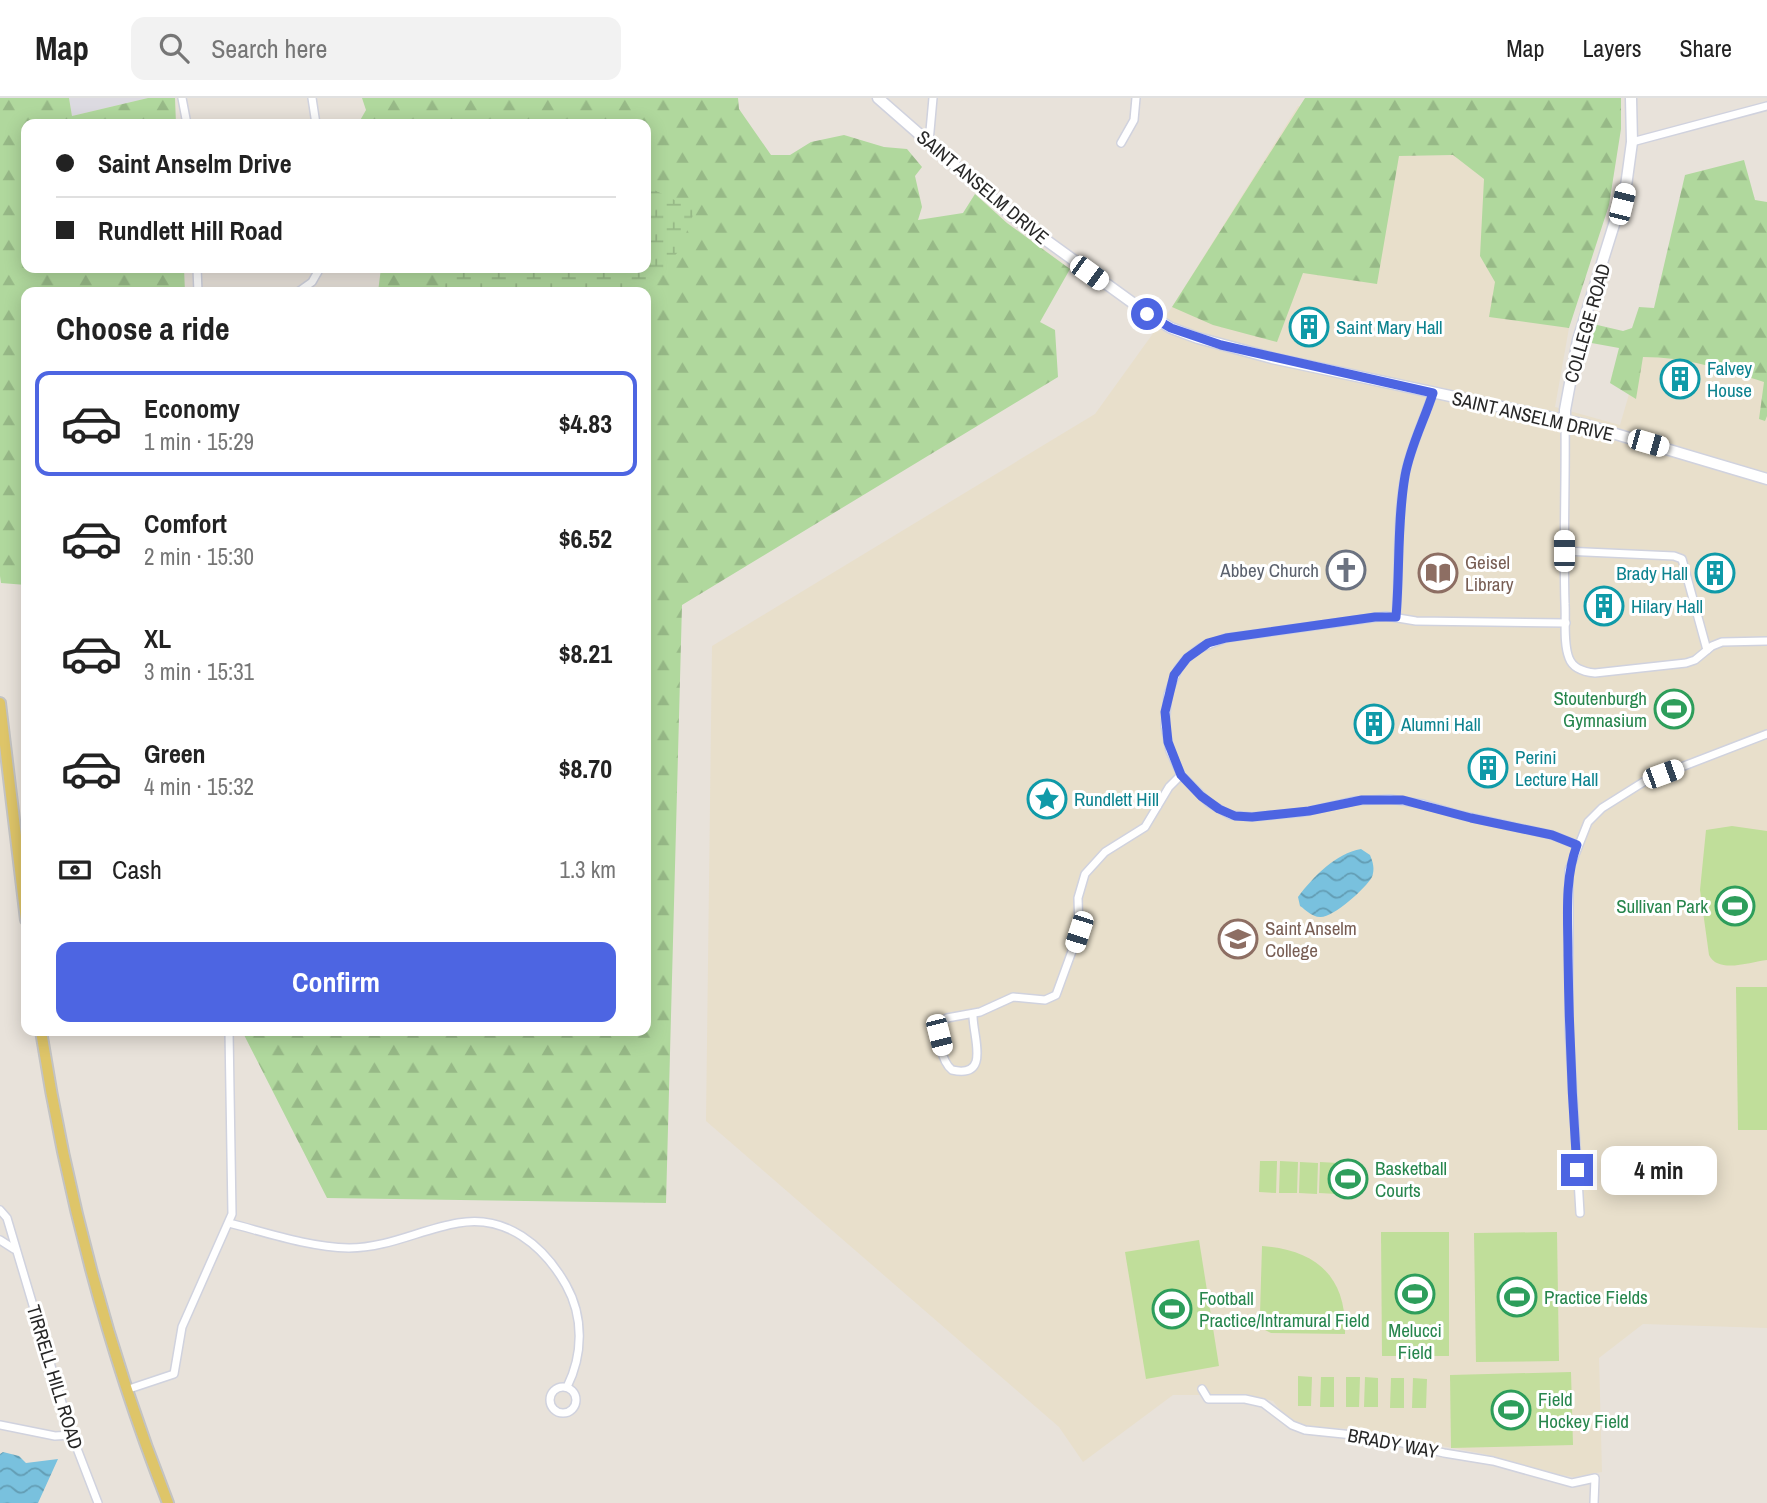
<!DOCTYPE html>
<meta charset="utf-8">
<style>
:root{--surface:#fff;--page:#f2f2f2;--text:#222;--muted:#767676;--line:#e0e0e0;--accent:#4d65e2}
body{margin:0;font-family:"Archivo Narrow",sans-serif;background:var(--page);color:var(--text);height:100vh;display:flex;flex-direction:column;font-size:26px;white-space:nowrap}
*{box-sizing:border-box;margin:0}
p{font-size:23px;color:var(--muted)}
.icon{flex:none;width:38px;height:38px;fill:none;stroke:currentColor;stroke-width:2;stroke-linecap:round;stroke-linejoin:round}
.map{position:relative;flex:1;overflow:hidden}
.side{position:absolute;left:21px;top:189px;width:630px;height:749px;display:flex;flex-direction:column;background:var(--surface);border-radius:14px;box-shadow:0 4px 18px #0003}
.side>*{flex:none}
.banner{position:absolute;left:21px;top:21px;width:630px;height:154px;border-radius:14px;box-shadow:0 4px 18px #0003;display:grid;align-content:center;height:154px;padding:0 35px;background:var(--surface)}
.end{position:absolute;width:32px;height:32px;margin:-16px;border:9px solid #4d65e2;background:#fff;box-shadow:0 0 0 4px #fff}
.from{border-radius:50%}
.bubble{position:absolute;height:49px;border-radius:14px;background:var(--surface);box-shadow:0 4px 18px #0003;font-size:23px;font-weight:700;line-height:49px;text-align:center}
.car{position:absolute;width:21px;height:42px;margin:-21px -10px;border-radius:9px;box-shadow:0 0 5px 2px #0007;background:linear-gradient(#fff 24%,#345 0 40%,#fff 0 76%,#345 0 86%,#fff 0)}
.banner b{display:flex;align-items:center;gap:24px;height:66px;font-size:26px}
.banner b+b{border-top:2px solid var(--line)}
.banner i{width:18px;height:18px;background:var(--text)}
ul{padding:0;list-style:none}
li{display:flex;align-items:center;gap:21px;height:105px;margin:0 14px 10px;padding:0 21px;border:4px solid transparent;border-radius:14px}
li div{flex:1}
li b{display:block;font-size:26px}
li em{font-style:normal;font-weight:700}
li.selected{border-color:var(--accent)}
li>.icon{width:63px;height:63px;stroke-width:1.5}
h2{padding:0 35px;font-size:32px;line-height:84px}
.pay{display:flex;align-items:center;gap:18px;height:77px;padding:0 35px;font-size:26px}
.pay p{margin-inline-start:auto}
.primary-button{display:flex;gap:14px;margin-top:auto;padding:14px 35px}
.primary-button a{flex:1;height:80px;border-radius:14px;background:var(--accent);color:#fff;font-size:28px;font-weight:700;line-height:80px;text-align:center}
header{display:flex;align-items:center;gap:42px;box-sizing:border-box;height:98px;padding:0 35px;background:var(--surface);border-bottom:2px solid var(--line)}
header strong{font-size:33px}
nav{display:flex;gap:38px;margin-inline-start:auto;font-size:24px}
.search{width:490px;height:63px;background:var(--page);display:flex;align-items:center;gap:18px;box-sizing:border-box;padding:0 24px;border-radius:14px;color:var(--muted);font-size:26px}
.map>svg:first-child{display:block}
</style>
<header>
<strong>Map</strong>
<div class="search"><svg class="icon" aria-label="search" viewBox="0 0 24 24"><circle cx="10" cy="10" r="6"/><path d="M15 15l6 6"/></svg>Search here</div>
<nav><a>Map</a><a>Layers</a><a>Share</a></nav>
</header>
<div class="map">
<svg width="1767" height="1405" viewBox="0 0 1767 1405">
<defs>
<pattern id="forest-firs" width="22" height="20" patternUnits="userSpaceOnUse" patternTransform="scale(1.75)"><rect width="22" height="20" fill="#b0d89d"/><path d="M5 1l3.5 6h-7zM16 11l3.5 6h-7z" fill="#97b987"/></pattern>
<pattern id="wetland-marsh" width="20" height="14" patternUnits="userSpaceOnUse" patternTransform="scale(1.75)"><rect width="20" height="14" fill="#b0d89d"/><path d="M1 5h8M5 5V1M11 12h8M15 12V8" fill="none" stroke="#97b987"/></pattern>
<pattern id="water-waves" width="16" height="10" patternUnits="userSpaceOnUse" patternTransform="scale(1.75)"><rect width="16" height="10" fill="#79c1de"/><path d="M0 5q4-4 8 0t8 0" fill="none" stroke="#639db4"/></pattern>
</defs>
<rect width="100%" height="100%" fill="#e8e2da"/>
<polygon fill="#dcdae1" points="69,0 148,0 72,18"/>
<polygon fill="#e8dfcb" points="1298,8 1602,91 1569,230 1555,309 1620,327 1653,214 1767,212 1767,1230 1643,1226 1599,1260 1602,1374 1574,1379 1548,1375 1484,1356 1354,1331 1314,1329 1299,1326 1285,1318 1273,1303 1247,1297 1173,1297 1083,1364 1059,1329 706,1023 712,548 1095,316 1172,209"/>
<g fill="url(#forest-firs)">
<polygon points="0,0 69,0 72,18 148,0 175,0 176,26 26,26 26,170 184,170 185,194 26,194 26,487 1,485 0,478"/>
<polygon points="362,0 738,0 739,11 771,57 790,57 811,44 844,37 884,49 907,51 922,69 915,78 922,109 918,122 963,115 975,96 1007,125 1070,171 1040,224 1055,232 1058,279 682,507 666,1105 327,1100 242,933 646,933 646,194 378,194 381,170 646,170 646,26 358,26 366,12"/>
<polygon points="1305,0 1621,0 1621,31 1609,107 1569,230 1489,219 1495,184 1480,158 1484,81 1453,57 1399,58 1377,186 1303,175 1277,244 1213,227 1172,209"/>
<path d="M1744 62 1755 102 1767 104V318L1765 323 1759 321 1764 284C1723 271 1685 259 1643 259L1636 301 1610 285 1619 250 1586 244 1589 225 1623 233 1632 230 1639 209 1654 210 1685 77Z"/>
</g>
<polygon fill="url(#wetland-marsh)" points="646,88 695,112 680,151 646,196 646,194 444,194 442,190 456,170 646,170"/>
<g fill="#c0de9a">
<path d="M1732 728 1767 733V862C1750 864 1718 876 1709 857L1700 792 1706 732Z"/>
<polygon points="1736,889 1767,889 1767,1032 1738,1032"/>
<polygon points="1260,1063 1277,1063 1276,1095 1259,1094"/>
<polygon points="1280,1063 1298,1064 1297,1095 1279,1095"/>
<polygon points="1300,1064 1318,1065 1317,1096 1299,1095"/>
<polygon points="1320,1064 1338,1065 1337,1096 1319,1095"/>
<polygon points="1340,1065 1358,1066 1357,1097 1339,1096"/>
<polygon points="1381,1134 1449,1134 1449,1258 1382,1258"/>
<polygon points="1557,1134 1559,1263 1476,1264 1474,1135"/>
<polygon points="1199,1142 1219,1268 1146,1281 1125,1154"/>
<path d="M1262 1148C1316 1152 1347 1178 1345 1236L1271 1235 1261 1230 1260 1216Z"/>
<polygon points="1571,1274 1573,1347 1451,1350 1450,1277"/>
<polygon points="1298,1278 1312,1279 1311,1308 1298,1308"/>
<polygon points="1321,1279 1334,1279 1334,1309 1320,1309"/>
<polygon points="1346,1279 1360,1279 1359,1309 1346,1309"/>
<polygon points="1365,1279 1378,1280 1378,1309 1364,1309"/>
<polygon points="1391,1280 1404,1280 1404,1310 1390,1310"/>
<polygon points="1413,1280 1427,1281 1426,1310 1412,1310"/>
</g>
<g fill="url(#water-waves)">
<path d="M1361 751 1370 757C1373 764 1375 771 1372 779 1366 790 1333 820 1320 819 1312 819 1306 812 1300 808L1298 799C1313 779 1336 755 1361 751Z"/>
<polygon points="3,1354 19,1358 26,1365 58,1361 38,1405 0,1405 0,1356"/>
</g>
<g fill="none" stroke-linecap="round" stroke-linejoin="round">
<defs>
<g id="street">
<polyline points="182,0 187,26"/>
<polyline points="312,0 316,26"/>
<polyline points="929,44 933,0"/>
<polyline points="1632,44 1767,8"/>
<polyline points="1121,45 1134,22 1136,0"/>
<polyline points="197,170 198,194"/>
<polyline points="298,194 312,184 320,170"/>
<path d="M1565 323C1566 384 1563 445 1565 506 1566 522 1563 545 1569 560 1573 571 1584 574 1595 575L1686 565 1695 562 1712 548 1722 544 1767 543"/>
<polyline points="1564,453 1674,458 1682,461 1707,552"/>
<path d="M1396 519C1400 470 1396 420 1406 372 1412 346 1424 321 1433 295"/>
<polyline points="1566,525 1416,523 1386,518 1226,540 1200,550 1187,560 1178,571 1168,596 1165,628 1170,653 1181,677 1209,705 1230,717 1252,719 1305,714 1353,703 1390,701 1423,706 1460,717 1552,737 1577,747"/>
<path d="M973 916C972 937 992 981 952 972 941 963 937 938 941 925L947 920 980 914 1013 899 1045 902 1056 897 1079 834 1078 800 1085 776 1105 754 1145 729 1169 689 1181 677"/>
<polyline points="0,1112 7,1120 71,1335 98,1405"/>
<polyline points="1580,1115 1569,931 1569,772 1588,724 1602,710 1645,683 1767,636"/>
<path d="M229 1125C268 1135 309 1149 349 1150 388 1150 422 1131 458 1125 506 1116 544 1148 566 1187 584 1219 583 1257 567 1289"/>
<polyline points="0,1142 14,1151"/>
<circle cx="563" cy="1302" r="13"/>
<polyline points="1202,1291 1208,1301 1245,1301 1263,1305 1292,1327 1305,1332 1382,1340 1444,1355 1493,1363 1572,1385 1595,1380 1594,1405"/>
<polyline points="126,1292 174,1276 182,1229 232,1116 229,933"/>
<polyline points="0,1327 55,1338 72,1337"/>
</g>
<g id="secondary">
<polyline points="878,0 1014,119 1148,216 1171,230 1198,240 1272,260 1582,326 1767,381"/>
<polyline points="1565,323 1565,312 1578,242 1626,88 1632,44 1631,0"/>
</g>
<g id="primary">
<polyline points="0,605 26,822"/>
<path d="M41 933C66 1094 108 1253 168 1405"/>
</g>
</defs>
<use href="#street" stroke="#d0d2de" stroke-width="10"/>
<use href="#secondary" stroke="#d0d2de" stroke-width="13"/>
<use href="#primary" stroke="#c3c3c3" stroke-width="14"/>
<use href="#street" stroke="#fff" stroke-width="7"/>
<use href="#secondary" stroke="#fff" stroke-width="10"/>
<use href="#primary" stroke="#dec569" stroke-width="10"/>
</g>
<g fill="none" stroke-linecap="round" stroke-linejoin="round">
<path stroke="#4d65e2" stroke-width="9" d="M1147 216 1171 230 1221 247 1433 295C1424 323 1410 349 1405 378 1397 424 1400 472 1396 519H1375L1226 540 1208 545 1187 560 1174 577 1165 614 1168 644 1181 677 1201 698 1219 711 1235 718 1252 719 1309 713 1362 702H1403L1471 720 1552 737 1577 747C1564 782 1568 820 1568 858 1569 929 1572 1001 1577 1072"/>
</g>
<defs>
<symbol id="building-ring" viewBox="-11 -11 22 22"><circle r="9.5" fill="#fff" stroke="#0f9aa8" stroke-width="1.5"/><path d="M-4-6H4V6H1V3H-1V6H-4ZM-2.5-4.3h1.7v1.8h-1.7ZM.8-4.3h1.7v1.8H.8ZM-2.5-1h1.7V.8h-1.7ZM.8-1h1.7V.8H.8Z" fill="#0f9aa8"/></symbol>
<symbol id="church-ring" viewBox="-11 -11 22 22"><circle r="9.5" fill="#fff" stroke="#6b7280" stroke-width="1.5"/><path d="M-1.2-6h2.4v3.5h3.3v2.4h-3.3V6h-2.4V-.1h-3.3v-2.4h3.3Z" fill="#6b7280"/></symbol>
<symbol id="library-ring" viewBox="-11 -11 22 22"><circle r="9.5" fill="#fff" stroke="#8d6e63" stroke-width="1.5"/><path d="M-6-4Q-3-5.5-.7-3.5V5Q-3 3-6 4ZM6-4Q3-5.5 .7-3.5V5Q3 3 6 4Z" fill="#8d6e63"/></symbol>
<symbol id="stadium-ring" viewBox="-11 -11 22 22"><circle r="9.5" fill="#fff" stroke="#2e9e5b" stroke-width="1.5"/><path d="M0-5a6.5 5 0 1 0 0 10a6.5 5 0 1 0 0-10ZM-3.5-1.8h7v3.6h-7Z" fill="#2e9e5b"/></symbol>
<symbol id="sight-ring" viewBox="-11 -11 22 22"><circle r="9.5" fill="#fff" stroke="#0f9aa8" stroke-width="1.5"/><path d="M0-6L1.8-2.2L6-1.7L2.9 1.2L3.7 5.4L0 3.3L-3.7 5.4L-2.9 1.2L-6-1.7L-1.8-2.2Z" fill="#0f9aa8"/></symbol>
<symbol id="university-ring" viewBox="-11 -11 22 22"><circle r="9.5" fill="#fff" stroke="#8d6e63" stroke-width="1.5"/><path d="M0-5L7-2L0 1L-7-2ZM-4 1L0 2.5L4 1V4Q0 6-4 4Z" fill="#8d6e63"/></symbol>
</defs>
<g fill-rule="evenodd">
<use href="#building-ring" x="1287" y="207" width="44" height="44"/>
<use href="#building-ring" x="1658" y="259" width="44" height="44"/>
<use href="#church-ring" x="1324" y="450" width="44" height="44"/>
<use href="#library-ring" x="1416" y="453" width="44" height="44"/>
<use href="#building-ring" x="1693" y="453" width="44" height="44"/>
<use href="#building-ring" x="1582" y="486" width="44" height="44"/>
<use href="#stadium-ring" x="1652" y="589" width="44" height="44"/>
<use href="#building-ring" x="1352" y="604" width="44" height="44"/>
<use href="#building-ring" x="1466" y="648" width="44" height="44"/>
<use href="#sight-ring" x="1025" y="679" width="44" height="44"/>
<use href="#stadium-ring" x="1713" y="786" width="44" height="44"/>
<use href="#university-ring" x="1216" y="819" width="44" height="44"/>
<use href="#stadium-ring" x="1326" y="1059" width="44" height="44"/>
<use href="#stadium-ring" x="1393" y="1174" width="44" height="44"/>
<use href="#stadium-ring" x="1495" y="1177" width="44" height="44"/>
<use href="#stadium-ring" x="1150" y="1189" width="44" height="44"/>
<use href="#stadium-ring" x="1489" y="1290" width="44" height="44"/>
</g>
<g text-anchor="middle" stroke-width="6" stroke-linejoin="round" paint-order="stroke">
<g font-size="19" fill="#272727" stroke="#fff">
<text transform="translate(983 89) rotate(40)" y="7">SAINT ANSELM DRIVE</text>
<text transform="translate(1587 225) rotate(-74)" y="7">COLLEGE ROAD</text>
<text transform="translate(1533 318) rotate(13)" y="7">SAINT ANSELM DRIVE</text>
<text transform="translate(55 1279) rotate(73)" y="7">TIRRELL HILL ROAD</text>
<text transform="translate(1393 1345) rotate(11)" y="7">BRADY WAY</text>
</g>
<g font-size="19" fill="#0d838f" stroke="#fff" text-anchor="start">
<text x="1336" y="236">Saint Mary Hall</text>
<text x="1707" y="277">Falvey<tspan x="1707" dy="22">House</tspan></text>
<text x="1688" y="482" text-anchor="end">Brady Hall</text>
<text x="1631" y="515">Hilary Hall</text>
<text x="1401" y="633">Alumni Hall</text>
<text x="1515" y="666">Perini<tspan x="1515" dy="22">Lecture Hall</tspan></text>
<text x="1074" y="708">Rundlett Hill</text>
</g>
<g font-size="19" fill="#785e54" stroke="#fff" text-anchor="start">
<text x="1465" y="471">Geisel<tspan x="1465" dy="22">Library</tspan></text>
<text x="1265" y="837">Saint Anselm<tspan x="1265" dy="22">College</tspan></text>
</g>
<g font-size="19" fill="#5b616d" stroke="#fff" text-anchor="end">
<text x="1319" y="479">Abbey Church</text>
</g>
<g font-size="19" fill="#27864d" stroke="#fff" text-anchor="start">
<text x="1647" y="607" text-anchor="end">Stoutenburgh<tspan x="1647" dy="22">Gymnasium</tspan></text>
<text x="1708" y="815" text-anchor="end">Sullivan Park</text>
<text x="1375" y="1077">Basketball<tspan x="1375" dy="22">Courts</tspan></text>
<text x="1544" y="1206">Practice Fields</text>
<text x="1199" y="1207">Football<tspan x="1199" dy="22">Practice/Intramural Field</tspan></text>
<text x="1415" y="1239" text-anchor="middle">Melucci<tspan x="1415" dy="22">Field</tspan></text>
<text x="1538" y="1308">Field<tspan x="1538" dy="22">Hockey Field</tspan></text>
</g>
</g>
</svg>
<i class="end from" style="left:1147px;top:216px"></i>
<i class="end" style="left:1577px;top:1072px"></i>
<div class="bubble" style="left:1601px;top:1048px;width:116px">4 min</div>
<i class="car" style="left:1622px;top:106px;rotate:14deg"></i>
<i class="car" style="left:1089px;top:175px;rotate:126deg"></i>
<i class="car" style="left:1648px;top:345px;rotate:106deg"></i>
<i class="car" style="left:1564px;top:453px;rotate:0deg"></i>
<i class="car" style="left:1663px;top:676px;rotate:70deg"></i>
<i class="car" style="left:1079px;top:834px;rotate:198deg"></i>
<i class="car" style="left:939px;top:937px;rotate:166deg"></i>
<div class="banner">
<b><i class="from"></i>Saint Anselm Drive</b>
<b><i></i>Rundlett Hill Road</b>
</div>
<section class="side">
<h2>Choose a ride</h2>
<ul>
<li class="selected"><svg class="icon" aria-label="car" viewBox="0 0 24 24"><path d="M5 17H2v-5l4-1 3-4h7l3 4 3 1v5h-3M9 17h6M6 11h13"/><circle cx="7" cy="17" r="2"/><circle cx="17" cy="17" r="2"/></svg><div><b>Economy</b><p>1 min · 15:29</p></div><em>$4.83</em></li>
<li><svg class="icon" aria-label="car" viewBox="0 0 24 24"><path d="M5 17H2v-5l4-1 3-4h7l3 4 3 1v5h-3M9 17h6M6 11h13"/><circle cx="7" cy="17" r="2"/><circle cx="17" cy="17" r="2"/></svg><div><b>Comfort</b><p>2 min · 15:30</p></div><em>$6.52</em></li>
<li><svg class="icon" aria-label="car" viewBox="0 0 24 24"><path d="M5 17H2v-5l4-1 3-4h7l3 4 3 1v5h-3M9 17h6M6 11h13"/><circle cx="7" cy="17" r="2"/><circle cx="17" cy="17" r="2"/></svg><div><b>XL</b><p>3 min · 15:31</p></div><em>$8.21</em></li>
<li><svg class="icon" aria-label="car" viewBox="0 0 24 24"><path d="M5 17H2v-5l4-1 3-4h7l3 4 3 1v5h-3M9 17h6M6 11h13"/><circle cx="7" cy="17" r="2"/><circle cx="17" cy="17" r="2"/></svg><div><b>Green</b><p>4 min · 15:32</p></div><em>$8.70</em></li>
</ul>
<div class="pay"><svg class="icon" aria-label="cash" viewBox="0 0 24 24"><path d="M3 7h18v10H3z"/><circle cx="12" cy="12" r="2"/></svg>Cash<p>1.3 km</p></div>
<div class="primary-button"><a>Confirm</a></div>
</section>
</div>
